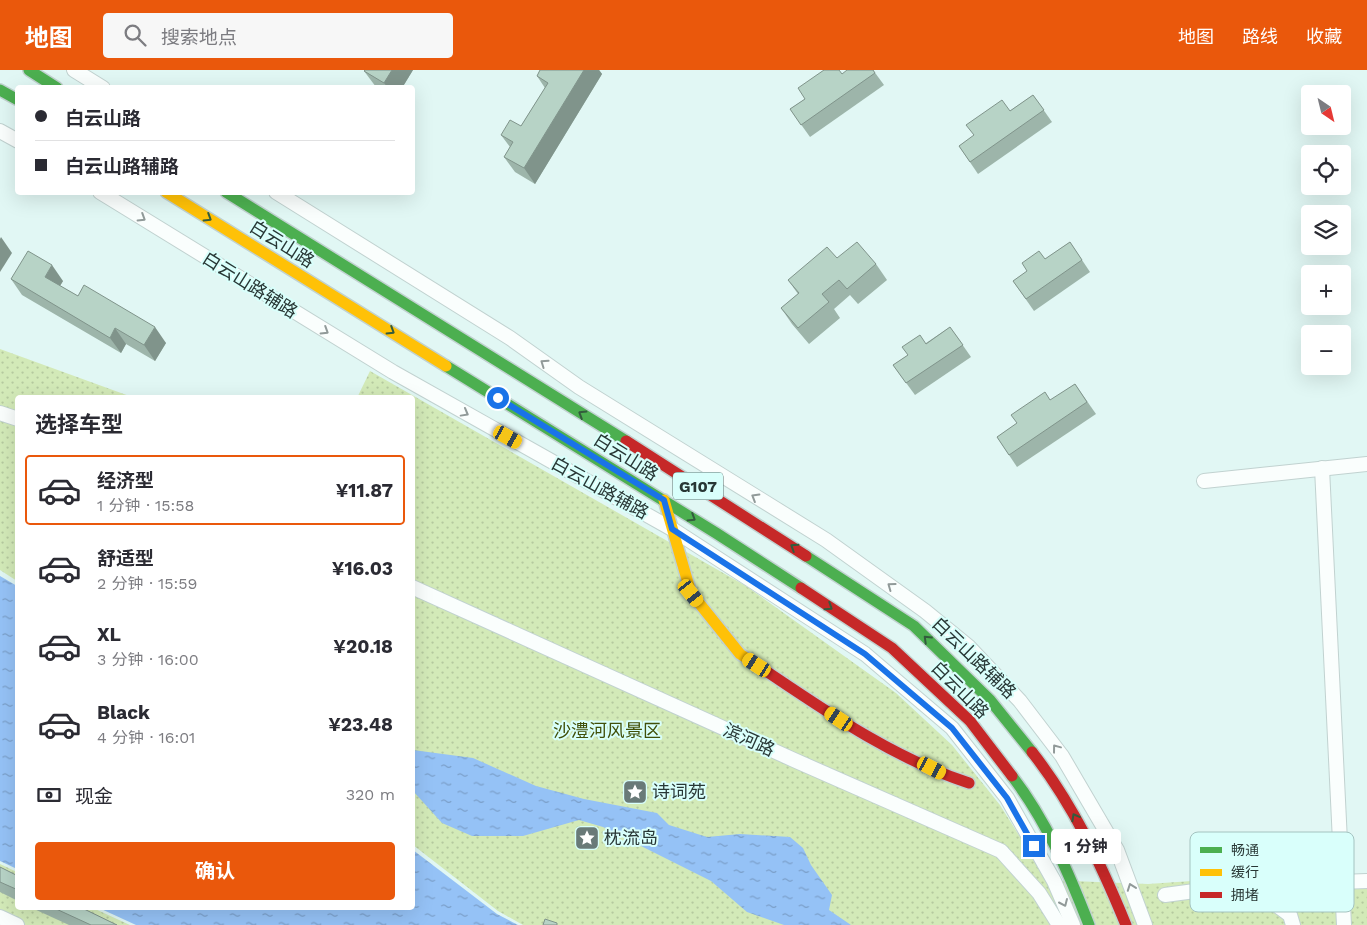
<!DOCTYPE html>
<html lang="zh">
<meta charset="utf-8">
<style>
:root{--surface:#fff;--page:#f7f7f7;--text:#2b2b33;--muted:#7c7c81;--line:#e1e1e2;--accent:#ea580c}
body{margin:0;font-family:"Work Sans","Noto Sans SC",sans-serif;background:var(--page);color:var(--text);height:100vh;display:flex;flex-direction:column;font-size:19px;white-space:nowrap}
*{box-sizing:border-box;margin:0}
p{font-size:16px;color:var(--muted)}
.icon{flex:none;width:28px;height:28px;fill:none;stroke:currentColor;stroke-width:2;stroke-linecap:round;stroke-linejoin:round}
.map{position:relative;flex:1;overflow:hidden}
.drawer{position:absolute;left:15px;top:325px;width:400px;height:515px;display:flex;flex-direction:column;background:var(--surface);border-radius:5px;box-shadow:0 5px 20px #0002}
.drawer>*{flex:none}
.top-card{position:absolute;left:15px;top:15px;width:400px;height:110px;border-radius:5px;box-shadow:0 5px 20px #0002;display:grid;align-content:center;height:110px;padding:0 20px;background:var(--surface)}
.needle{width:32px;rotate:145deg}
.buttons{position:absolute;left:1301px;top:15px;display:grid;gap:10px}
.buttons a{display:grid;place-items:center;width:50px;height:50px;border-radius:5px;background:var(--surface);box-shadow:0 5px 20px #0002;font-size:25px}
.end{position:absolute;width:22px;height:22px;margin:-11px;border:6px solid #1a73e8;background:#fff;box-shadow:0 0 0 2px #fff}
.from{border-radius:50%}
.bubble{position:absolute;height:35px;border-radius:5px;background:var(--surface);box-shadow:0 5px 20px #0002;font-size:16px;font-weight:700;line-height:35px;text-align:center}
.car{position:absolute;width:15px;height:30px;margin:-15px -8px;border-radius:6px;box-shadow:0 0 4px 1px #0007;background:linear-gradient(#f5c518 24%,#345 0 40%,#f5c518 0 76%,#345 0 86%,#f5c518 0)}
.top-card b{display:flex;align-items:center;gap:18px;height:48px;font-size:19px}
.top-card b+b{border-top:1px solid var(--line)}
.top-card i{width:12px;height:12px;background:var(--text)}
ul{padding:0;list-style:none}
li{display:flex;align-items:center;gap:15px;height:70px;margin:0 10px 8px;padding:0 10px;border:2px solid transparent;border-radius:5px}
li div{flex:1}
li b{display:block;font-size:19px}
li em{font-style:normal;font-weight:700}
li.on{border-color:var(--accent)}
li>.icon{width:45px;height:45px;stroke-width:1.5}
h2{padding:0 20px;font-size:22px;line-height:60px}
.pay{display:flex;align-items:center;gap:12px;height:55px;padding:0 20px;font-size:19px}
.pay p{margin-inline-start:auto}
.primary-button{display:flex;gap:10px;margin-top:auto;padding:10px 20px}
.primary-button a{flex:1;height:58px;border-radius:5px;background:var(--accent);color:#fff;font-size:20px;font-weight:700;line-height:58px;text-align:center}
header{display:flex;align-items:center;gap:30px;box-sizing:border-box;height:70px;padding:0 25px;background:var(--accent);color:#fff}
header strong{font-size:24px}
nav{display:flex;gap:28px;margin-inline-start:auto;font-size:18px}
.search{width:350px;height:45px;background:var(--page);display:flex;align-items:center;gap:12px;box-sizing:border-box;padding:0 18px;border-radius:5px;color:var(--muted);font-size:19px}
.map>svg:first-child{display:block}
</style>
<header>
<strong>地图</strong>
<div class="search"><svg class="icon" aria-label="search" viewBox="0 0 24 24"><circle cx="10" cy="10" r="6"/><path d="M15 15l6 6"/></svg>搜索地点</div>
<nav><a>地图</a><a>路线</a><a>收藏</a></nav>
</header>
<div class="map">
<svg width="1367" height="855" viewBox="0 0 1367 855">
<defs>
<pattern id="grass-dots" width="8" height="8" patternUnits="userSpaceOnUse" patternTransform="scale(1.25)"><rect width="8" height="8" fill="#d3eab8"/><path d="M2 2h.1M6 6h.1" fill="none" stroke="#b5c99f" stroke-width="1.8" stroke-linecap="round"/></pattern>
<pattern id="water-ripples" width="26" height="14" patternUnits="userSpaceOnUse" patternTransform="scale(1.25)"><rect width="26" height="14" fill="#95c2f6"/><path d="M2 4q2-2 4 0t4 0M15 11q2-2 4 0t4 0" fill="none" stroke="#7a9ec8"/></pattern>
</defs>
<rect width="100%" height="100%" fill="#e1f7f4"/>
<g fill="url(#grass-dots)">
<polygon points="0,279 132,327 18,328 17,511 0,500"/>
<polygon points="370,301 746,516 896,623 952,675 1000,735 1047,810 1148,814 1236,808 1367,805 1367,855 523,855 498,841 413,775 412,328 357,328"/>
<polygon points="0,794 17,802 18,838 93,838 130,855 0,855"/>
</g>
<g fill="url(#water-ripples)">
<polygon points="0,506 17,516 17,799 0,791"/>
<polygon points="413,680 473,688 536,716 584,729 657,743 669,755 707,767 740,764 790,767 803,778 811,795 832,825 829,840 851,855 784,855 747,842 711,811 603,757 579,750 523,766 472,766 442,753 413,721"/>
<polygon points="413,780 497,844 518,855 136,855 99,838 412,838"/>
</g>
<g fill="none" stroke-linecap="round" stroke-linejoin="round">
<defs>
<g id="street">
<polyline points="74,0 103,18"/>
<polyline points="0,61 18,71"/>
<polyline points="100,122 393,302 672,459 865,584 952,658 1007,728 1054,811 1073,855"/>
<polyline points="276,122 510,268 579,317 826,470 925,541 969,577 1020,631 1062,686 1117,780 1145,855"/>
<polyline points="0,343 18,349"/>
<polyline points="1322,398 1344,855"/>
<polyline points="1204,411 1367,394"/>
<polyline points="412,517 794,690 1001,781 1039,823 1059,855"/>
<polyline points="1249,815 1290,845 1293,855"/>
<polyline points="1165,825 1232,816 1367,811"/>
<polyline points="0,847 17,855"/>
</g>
<g id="fast">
<polyline points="29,0 57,18"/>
<polyline points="0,20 18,30"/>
<polyline points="226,122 626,371"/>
<polyline points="446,296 716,463 801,518"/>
<polyline points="806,486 914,556 990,630 1032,682"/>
<path d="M1012 706C1046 750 1069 803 1089 855"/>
</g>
<g id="slow">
<polyline points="166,122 446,296"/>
<polyline points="664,430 691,523 740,584 757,595"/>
</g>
<g id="jam">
<polyline points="626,371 806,486"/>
<polyline points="801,518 892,578 970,651 1012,706"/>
<path d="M757 595C824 640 892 688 969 713"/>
<path d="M1032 682C1073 734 1101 794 1126 855"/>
</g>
</defs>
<use href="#street" stroke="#c1d2d0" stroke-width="16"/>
<use href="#fast" stroke="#c1d2d0" stroke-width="14"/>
<use href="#slow" stroke="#c1d2d0" stroke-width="14"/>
<use href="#jam" stroke="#c1d2d0" stroke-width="14"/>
<use href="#street" stroke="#fafefd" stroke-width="14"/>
<use href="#fast" stroke="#4caf50" stroke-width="11"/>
<use href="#slow" stroke="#ffc107" stroke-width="11"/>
<use href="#jam" stroke="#c62828" stroke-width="11"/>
</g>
<g fill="#9db5aa">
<polygon points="365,0 413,0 402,18 377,18 376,17 364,1"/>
<polygon points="540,0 599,0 602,4 535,114 515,102 504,87 510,77 501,65 521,56 545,18 537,6"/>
<polygon points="873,0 884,15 810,67 790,39 842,4"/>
<polygon points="1033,25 1052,52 978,104 959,76"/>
<polygon points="1070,172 1090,202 1034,241 1013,211"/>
<polygon points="837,188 876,194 887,210 858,234 850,225 834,239 840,248 809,274 792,254 781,238 798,224 788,210"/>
<polygon points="11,209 63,211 60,216 78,226 166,273 155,291 126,274 121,283 22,225"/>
<polygon points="950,257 971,287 915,325 893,295"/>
<polygon points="1075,314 1096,344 1017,397 997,367"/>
<polygon points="0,797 18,806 18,831 0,822"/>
<polygon points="32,838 82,838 117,855 69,855"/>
</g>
<g fill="#80948b">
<polygon points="392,0 413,0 402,18 388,18 384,13"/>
<polygon points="584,0 599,0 602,4 535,114 524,98"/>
<polygon points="1,167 12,183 0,202 0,169"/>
<polygon points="52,195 63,211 56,222 45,207"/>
<polygon points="155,257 166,273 155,291 144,275"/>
<polygon points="115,258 126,274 121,283 110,268"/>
</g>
<g fill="#b7d3c6" stroke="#80948b">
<polygon points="365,0 392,0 384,13 364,1"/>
<polygon points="540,0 584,0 524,98 504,87 513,72 501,65 510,50 521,56 548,13 537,6"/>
<polygon points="824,0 839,0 842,4 847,0 873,0 875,3 801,55 790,39 805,29 798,18"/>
<polygon points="1033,25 1044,40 970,92 959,76 974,65 966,55 1002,30 1010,41"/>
<polygon points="857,172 876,194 847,219 839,210 822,224 829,232 798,258 781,238 799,223 788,210 827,177 837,188"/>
<polygon points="1070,172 1082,190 1026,229 1013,211 1027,201 1022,193 1039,181 1045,189"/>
<polygon points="28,181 52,195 45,207 78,226 84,215 155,257 144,275 115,258 110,268 11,209"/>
<polygon points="950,257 963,275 906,313 893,295 908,285 902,277 920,265 926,274"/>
<polygon points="1075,314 1087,332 1009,385 997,367 1017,353 1011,345 1045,322 1050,330"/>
<polygon points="0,797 18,806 18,820 0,812"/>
<polygon points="54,838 82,838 117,855 91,855"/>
<polygon points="545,849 557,853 557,855 543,855"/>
</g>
<defs><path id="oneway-chevron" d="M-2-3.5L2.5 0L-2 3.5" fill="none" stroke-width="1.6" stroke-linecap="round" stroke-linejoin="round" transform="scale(1.25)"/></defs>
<g stroke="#919a99">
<use href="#oneway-chevron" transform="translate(142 148) rotate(32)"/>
<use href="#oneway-chevron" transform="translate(325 261) rotate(32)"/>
<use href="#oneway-chevron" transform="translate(544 293) rotate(-145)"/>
<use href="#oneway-chevron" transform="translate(465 343) rotate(29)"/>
<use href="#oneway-chevron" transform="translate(755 427) rotate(-149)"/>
<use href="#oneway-chevron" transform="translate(891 516) rotate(-144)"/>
<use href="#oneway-chevron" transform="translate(1056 678) rotate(-127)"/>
<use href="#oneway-chevron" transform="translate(1131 817) rotate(-110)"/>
<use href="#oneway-chevron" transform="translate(1064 833) rotate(66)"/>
</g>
<g stroke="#335b3d">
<use href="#oneway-chevron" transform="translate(208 148) rotate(32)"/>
<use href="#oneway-chevron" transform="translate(391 261) rotate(32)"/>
<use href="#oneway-chevron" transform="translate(582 344) rotate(-148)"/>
<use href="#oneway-chevron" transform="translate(692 448) rotate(32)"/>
<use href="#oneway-chevron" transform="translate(794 477) rotate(-147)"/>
<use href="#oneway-chevron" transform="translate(829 537) rotate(33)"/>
<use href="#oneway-chevron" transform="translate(927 569) rotate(-136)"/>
<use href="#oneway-chevron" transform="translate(1075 747) rotate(-119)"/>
</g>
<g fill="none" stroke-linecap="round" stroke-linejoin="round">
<polyline stroke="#1a73e8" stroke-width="6" points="498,328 664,430 672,459 865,584 952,658 1007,728 1034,776"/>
</g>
<defs>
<symbol id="sight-square" viewBox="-11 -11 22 22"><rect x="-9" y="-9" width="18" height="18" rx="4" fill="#697a78" stroke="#d9fffb"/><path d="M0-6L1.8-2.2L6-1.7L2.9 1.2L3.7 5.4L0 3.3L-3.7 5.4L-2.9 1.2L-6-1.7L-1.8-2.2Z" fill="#fff"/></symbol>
</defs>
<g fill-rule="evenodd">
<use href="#sight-square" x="621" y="708" width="28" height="28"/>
<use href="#sight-square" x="573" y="754" width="28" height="28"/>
</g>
<g text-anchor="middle" stroke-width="4" stroke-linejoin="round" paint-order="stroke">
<rect fill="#d9fffb" stroke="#5d7370" stroke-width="1" x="673" y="402.5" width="50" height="27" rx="4"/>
<g font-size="16" font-weight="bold" fill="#283735">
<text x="698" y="422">G107</text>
</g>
<g font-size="18" fill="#283735" stroke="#d9fffb">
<text transform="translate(282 174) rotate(32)" y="6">白云山路</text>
<text transform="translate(250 215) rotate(32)" y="6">白云山路辅路</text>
<text transform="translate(626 387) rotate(32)" y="6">白云山路</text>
<text transform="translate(600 418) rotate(29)" y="6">白云山路辅路</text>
<text transform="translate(974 588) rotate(44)" y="6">白云山路辅路</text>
<text transform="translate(960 620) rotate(45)" y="6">白云山路</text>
<text transform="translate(749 670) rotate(24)" y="6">滨河路</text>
</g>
<g font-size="18" fill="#415009" stroke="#d9fffb">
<text x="607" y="667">沙澧河风景区</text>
</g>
<g font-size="18" fill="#283735" stroke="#d9fffb" text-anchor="start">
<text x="652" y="728">诗词苑</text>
<text x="604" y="774">枕流岛</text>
</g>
</g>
<rect x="1190" y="762" width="164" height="80" rx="8" fill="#d9fffb" stroke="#a4c3c0" stroke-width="1"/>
<rect x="1200" y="777" width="22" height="6" fill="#4caf50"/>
<rect x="1200" y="799" width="22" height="7" fill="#ffc107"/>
<rect x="1200" y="822" width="22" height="6" fill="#c62828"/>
<g font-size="14" fill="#283735">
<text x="1231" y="785">畅通</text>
<text x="1231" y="807">缓行</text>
<text x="1231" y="830">拥堵</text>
</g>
</svg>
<div class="buttons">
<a><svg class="needle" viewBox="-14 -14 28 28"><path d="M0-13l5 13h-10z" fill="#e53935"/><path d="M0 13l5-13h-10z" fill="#7c7c81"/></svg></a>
<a><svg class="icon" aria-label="locate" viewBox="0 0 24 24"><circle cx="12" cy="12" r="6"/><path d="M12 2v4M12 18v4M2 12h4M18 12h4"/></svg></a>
<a><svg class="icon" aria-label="layers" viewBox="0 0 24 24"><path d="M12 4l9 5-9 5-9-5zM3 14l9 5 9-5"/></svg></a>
<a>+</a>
<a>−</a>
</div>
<i class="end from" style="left:498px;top:328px"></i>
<i class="end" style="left:1034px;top:776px"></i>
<div class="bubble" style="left:1051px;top:759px;width:70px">1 分钟</div>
<i class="car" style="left:508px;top:367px;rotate:119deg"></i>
<i class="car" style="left:691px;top:523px;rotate:141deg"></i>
<i class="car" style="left:757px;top:595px;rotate:303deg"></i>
<i class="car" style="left:839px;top:649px;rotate:304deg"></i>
<i class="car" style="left:932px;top:698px;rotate:117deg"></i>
<div class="top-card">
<b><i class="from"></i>白云山路</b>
<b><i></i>白云山路辅路</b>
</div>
<section class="drawer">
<h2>选择车型</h2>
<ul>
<li class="on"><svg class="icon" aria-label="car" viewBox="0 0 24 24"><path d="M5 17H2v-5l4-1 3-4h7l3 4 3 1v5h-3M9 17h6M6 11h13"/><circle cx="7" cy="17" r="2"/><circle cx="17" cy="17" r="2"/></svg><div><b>经济型</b><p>1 分钟 · 15:58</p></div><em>¥11.87</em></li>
<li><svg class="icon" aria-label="car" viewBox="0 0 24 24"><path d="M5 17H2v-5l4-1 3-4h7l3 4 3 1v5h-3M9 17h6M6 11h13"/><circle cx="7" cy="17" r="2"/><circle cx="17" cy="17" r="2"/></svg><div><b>舒适型</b><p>2 分钟 · 15:59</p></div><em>¥16.03</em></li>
<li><svg class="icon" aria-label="car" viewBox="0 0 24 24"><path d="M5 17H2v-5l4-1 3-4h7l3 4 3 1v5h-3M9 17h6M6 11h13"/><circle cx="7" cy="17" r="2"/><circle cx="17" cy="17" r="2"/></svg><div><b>XL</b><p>3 分钟 · 16:00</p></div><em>¥20.18</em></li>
<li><svg class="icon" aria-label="car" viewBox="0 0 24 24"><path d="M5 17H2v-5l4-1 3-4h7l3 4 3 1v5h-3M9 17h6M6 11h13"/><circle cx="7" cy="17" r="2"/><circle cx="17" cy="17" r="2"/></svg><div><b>Black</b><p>4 分钟 · 16:01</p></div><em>¥23.48</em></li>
</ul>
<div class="pay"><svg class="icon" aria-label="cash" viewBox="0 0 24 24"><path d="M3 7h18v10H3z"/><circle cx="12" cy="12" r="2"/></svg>现金<p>320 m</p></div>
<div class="primary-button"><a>确认</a></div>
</section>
</div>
